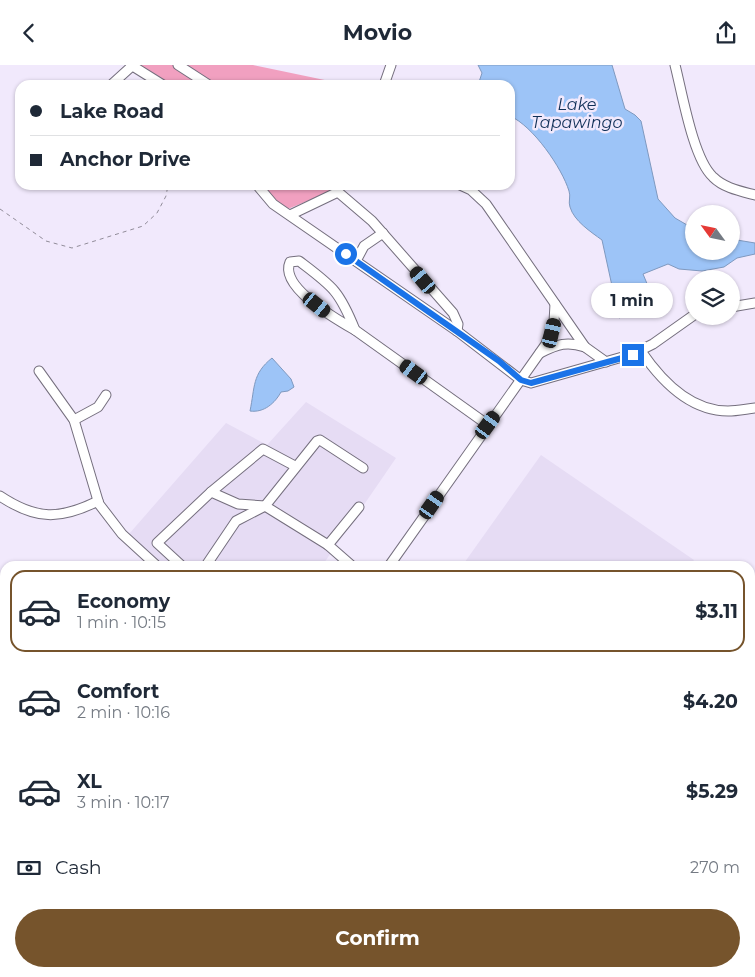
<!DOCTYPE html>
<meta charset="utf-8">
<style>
:root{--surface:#fff;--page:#f2f2f3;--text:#1f2937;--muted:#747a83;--line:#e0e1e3;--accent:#76542c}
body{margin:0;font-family:Montserrat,sans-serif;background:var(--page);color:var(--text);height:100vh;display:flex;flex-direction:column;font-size:19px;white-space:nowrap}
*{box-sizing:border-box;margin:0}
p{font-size:16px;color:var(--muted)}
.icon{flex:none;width:28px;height:28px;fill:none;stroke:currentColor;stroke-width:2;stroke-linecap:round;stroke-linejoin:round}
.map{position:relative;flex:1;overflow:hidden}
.sheet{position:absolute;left:0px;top:496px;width:755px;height:416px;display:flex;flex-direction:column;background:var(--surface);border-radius:15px 15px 0 0;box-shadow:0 1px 4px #0004}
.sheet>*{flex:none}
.top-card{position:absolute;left:15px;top:15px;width:500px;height:110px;border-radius:15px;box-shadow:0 1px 4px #0004;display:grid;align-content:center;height:110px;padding:0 15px;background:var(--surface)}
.needle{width:32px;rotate:303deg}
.controls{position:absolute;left:685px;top:140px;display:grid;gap:10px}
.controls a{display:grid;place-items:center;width:55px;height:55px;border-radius:50%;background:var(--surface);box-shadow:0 1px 4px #0004;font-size:25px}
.end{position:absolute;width:22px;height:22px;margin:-11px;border:6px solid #1a73e8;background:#fff;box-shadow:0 0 0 2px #fff}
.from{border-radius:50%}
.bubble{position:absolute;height:35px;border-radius:18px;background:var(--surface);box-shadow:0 1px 4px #0004;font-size:16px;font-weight:700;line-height:35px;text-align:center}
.car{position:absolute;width:15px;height:30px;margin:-15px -8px;border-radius:6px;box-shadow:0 0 4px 1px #0007;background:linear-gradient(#222 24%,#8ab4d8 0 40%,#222 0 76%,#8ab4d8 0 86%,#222 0)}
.top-card b{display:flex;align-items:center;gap:18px;height:48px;font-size:19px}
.top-card b+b{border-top:1px solid var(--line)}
.top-card i{width:12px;height:12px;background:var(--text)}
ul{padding:9px 0 0;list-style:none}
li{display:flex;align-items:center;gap:15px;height:82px;margin:0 10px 8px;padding:0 5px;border:2px solid transparent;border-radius:15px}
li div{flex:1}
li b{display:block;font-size:19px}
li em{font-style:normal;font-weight:700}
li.on{border-color:var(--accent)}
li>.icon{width:45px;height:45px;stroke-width:1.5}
.pay{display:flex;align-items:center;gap:12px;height:55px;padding:0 15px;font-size:19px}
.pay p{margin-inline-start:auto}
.primary-button{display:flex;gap:10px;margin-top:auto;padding:10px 15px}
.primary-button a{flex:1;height:58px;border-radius:30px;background:var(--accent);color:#fff;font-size:20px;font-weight:700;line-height:58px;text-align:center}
header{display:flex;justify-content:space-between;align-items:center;height:65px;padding:0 15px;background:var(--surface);font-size:22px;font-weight:700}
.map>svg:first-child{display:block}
</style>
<header><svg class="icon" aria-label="back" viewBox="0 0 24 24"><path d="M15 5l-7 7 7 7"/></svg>Movio<svg class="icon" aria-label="share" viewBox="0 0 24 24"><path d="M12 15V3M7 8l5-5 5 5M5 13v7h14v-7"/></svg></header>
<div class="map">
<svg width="755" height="912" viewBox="0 0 755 912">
<rect width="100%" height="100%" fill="#f1e9fc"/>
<g fill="#e6dcf4">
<polygon points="306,337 396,393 322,501 164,501 129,469 226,358 267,380"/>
<polygon points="541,390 694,495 690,501 462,501"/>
<polygon points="750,568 755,571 755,591 750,592"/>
<rect x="750" y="611" width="5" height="89"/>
</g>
<g fill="#f1a0c0">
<polygon points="131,0 253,0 339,18 338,20 160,20"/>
<polygon points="260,120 341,120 339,123 283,146"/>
<polygon points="5,840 5,908 717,908 724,912 0,912 0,841"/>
</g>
<polygon fill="#db8bab" points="206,908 355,908 366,910 369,908 488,908 486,912 195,912"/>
<g fill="#9dc4f7" stroke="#7f99bf">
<path d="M478 0H612L625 44 635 50 641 56 658 134 675 153 694 164V186H731V174L755 178V189L737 193 724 202 702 206 679 204 668 199 643 209 648 221 638 223 626 233 630 247 619 253 602 175C591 167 574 156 570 142 568 137 571 131 569 126 562 103 533 61 510 51V20H478L482 8Z"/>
<path d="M272 293 291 314 294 322 288 326 281 327C275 338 264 348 250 346 255 322 252 309 272 293Z"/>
</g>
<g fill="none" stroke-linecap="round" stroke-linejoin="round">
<defs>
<g id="minor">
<polyline points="131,0 163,20"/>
<polyline points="178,0 209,20"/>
<path d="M675 0C682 27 693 94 713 112 724 123 740 126 755 130"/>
<polyline points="111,20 132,1"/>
<polyline points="384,20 391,0"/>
<polyline points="257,120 273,139 457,266 521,315 531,318 633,289 653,279 694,250"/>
<polyline points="460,120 471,125 486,139 585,282 606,297"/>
<polyline points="290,150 338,127 372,156 453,248 458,259 457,266"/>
<path d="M299 196C332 221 339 225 355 265 336 254 279 222 290 197Z"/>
<polyline points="356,196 364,181 383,168"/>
<polyline points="731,242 755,238"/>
<polyline points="355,265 488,360"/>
<path d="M641 286C660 314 690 346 728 346 737 346 746 344 755 343"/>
<path d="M540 288C558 279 567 276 585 282"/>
<polyline points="39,306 74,355 99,439 122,469 157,501"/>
<polyline points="74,355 98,342 106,330"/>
<polyline points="211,427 263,384 295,401"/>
<path d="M0 431C36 455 60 455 98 436"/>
<polyline points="328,480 265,441 317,376 320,375 363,403"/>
<polyline points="207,499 236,456 265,441"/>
<polyline points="182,501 157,478 211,427 238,439 265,441"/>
<polyline points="352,501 328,480 359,442"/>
<polyline points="389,501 546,279 554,257 555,239"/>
<polyline points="0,784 5,788"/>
<polyline points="514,908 516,912"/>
<polyline points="149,912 159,908"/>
</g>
<g id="major">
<polyline points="750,604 755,604"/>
<polyline points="750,715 755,714"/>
<polyline points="0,719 5,716"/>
<polyline points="0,829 5,828"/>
</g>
</defs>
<use href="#minor" stroke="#756f7e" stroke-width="11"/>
<use href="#major" stroke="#756f7e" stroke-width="14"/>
<g stroke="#918c99" stroke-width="1" stroke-dasharray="4 4" stroke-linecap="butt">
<polyline points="0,144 46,176 72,183 143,161 157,148 166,131 168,120"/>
<polyline points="415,908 415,912"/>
<polyline points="253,912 255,908"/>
<polyline points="312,912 314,908"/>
</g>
<use href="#minor" stroke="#fff" stroke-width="9"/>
<use href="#major" stroke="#fff" stroke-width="11"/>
</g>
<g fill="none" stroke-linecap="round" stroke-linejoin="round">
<polyline stroke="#1a73e8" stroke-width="6" points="346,189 499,296 521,315 531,318 633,290"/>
</g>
<g text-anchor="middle" stroke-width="5" stroke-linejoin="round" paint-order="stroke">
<g font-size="16" font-style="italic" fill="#0f2f57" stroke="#f1e9fc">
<text x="577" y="45">Lake<tspan x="577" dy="18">Tapawingo</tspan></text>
</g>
</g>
</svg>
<div class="controls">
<a><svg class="needle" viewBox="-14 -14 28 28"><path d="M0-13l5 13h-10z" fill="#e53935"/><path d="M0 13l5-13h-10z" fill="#747a83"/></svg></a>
<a><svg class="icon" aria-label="layers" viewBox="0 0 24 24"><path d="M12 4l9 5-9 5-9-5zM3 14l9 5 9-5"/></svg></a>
</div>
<i class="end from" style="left:346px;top:189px"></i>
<i class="end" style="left:633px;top:290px"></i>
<div class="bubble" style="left:591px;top:218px;width:82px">1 min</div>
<i class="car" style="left:423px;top:215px;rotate:320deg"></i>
<i class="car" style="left:317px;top:240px;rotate:129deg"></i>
<i class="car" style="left:552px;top:268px;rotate:13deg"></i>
<i class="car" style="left:414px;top:307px;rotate:306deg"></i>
<i class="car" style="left:488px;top:360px;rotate:36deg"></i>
<i class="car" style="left:432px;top:440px;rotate:35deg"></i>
<div class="top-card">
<b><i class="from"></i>Lake Road</b>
<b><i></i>Anchor Drive</b>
</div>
<section class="sheet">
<ul>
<li class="on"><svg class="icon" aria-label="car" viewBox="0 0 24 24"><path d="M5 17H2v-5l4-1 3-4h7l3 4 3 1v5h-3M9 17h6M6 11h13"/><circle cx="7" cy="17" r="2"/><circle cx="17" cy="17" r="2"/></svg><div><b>Economy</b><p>1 min · 10:15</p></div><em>$3.11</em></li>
<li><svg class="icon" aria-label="car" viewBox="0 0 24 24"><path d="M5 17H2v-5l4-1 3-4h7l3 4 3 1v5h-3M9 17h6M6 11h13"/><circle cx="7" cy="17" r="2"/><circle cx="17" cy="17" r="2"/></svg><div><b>Comfort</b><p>2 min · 10:16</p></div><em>$4.20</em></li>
<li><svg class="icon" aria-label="car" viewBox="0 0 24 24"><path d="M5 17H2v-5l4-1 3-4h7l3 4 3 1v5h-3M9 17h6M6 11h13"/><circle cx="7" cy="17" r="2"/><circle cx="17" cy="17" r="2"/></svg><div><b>XL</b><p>3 min · 10:17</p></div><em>$5.29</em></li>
</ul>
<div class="pay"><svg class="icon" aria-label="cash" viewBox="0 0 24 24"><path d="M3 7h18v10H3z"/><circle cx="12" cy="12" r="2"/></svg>Cash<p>270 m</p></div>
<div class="primary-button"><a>Confirm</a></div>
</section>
</div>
